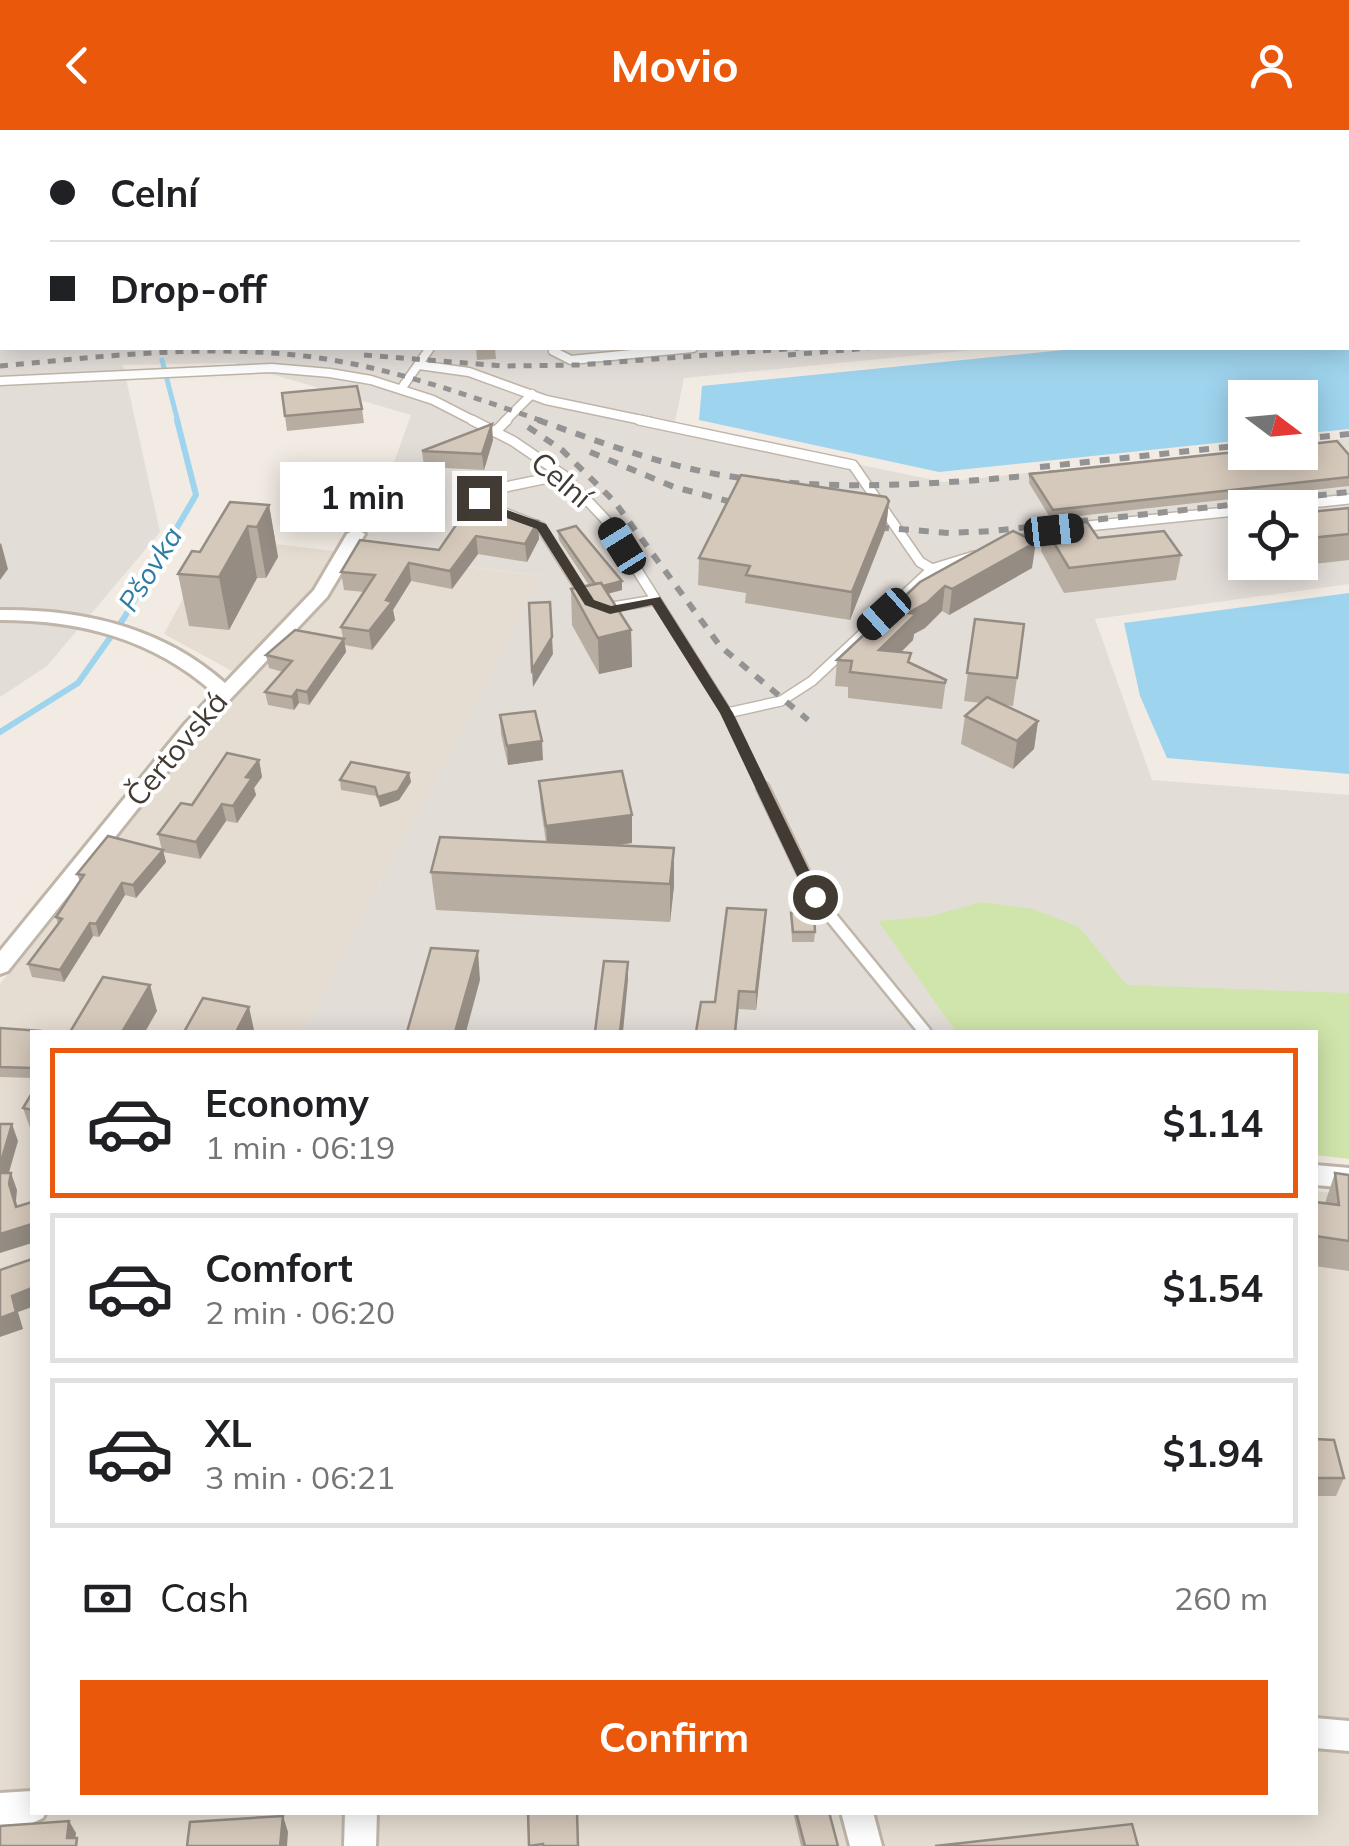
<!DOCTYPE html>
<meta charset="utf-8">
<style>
:root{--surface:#fff;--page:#f2f2f2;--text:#202124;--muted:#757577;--line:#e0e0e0;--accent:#ea580c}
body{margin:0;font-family:Mulish,sans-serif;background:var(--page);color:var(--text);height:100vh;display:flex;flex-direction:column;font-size:38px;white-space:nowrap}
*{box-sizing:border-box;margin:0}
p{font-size:32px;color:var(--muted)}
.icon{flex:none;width:55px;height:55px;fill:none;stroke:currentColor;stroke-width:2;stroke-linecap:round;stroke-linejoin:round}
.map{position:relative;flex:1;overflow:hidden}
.panel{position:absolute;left:30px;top:900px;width:1288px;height:785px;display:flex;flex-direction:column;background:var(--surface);border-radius:0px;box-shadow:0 5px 25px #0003}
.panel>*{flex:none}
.hud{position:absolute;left:0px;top:0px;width:1350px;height:220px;box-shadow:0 5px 25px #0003;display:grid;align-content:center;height:220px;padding:0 50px;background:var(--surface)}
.needle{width:65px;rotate:106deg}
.fabs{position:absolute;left:1228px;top:250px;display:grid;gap:20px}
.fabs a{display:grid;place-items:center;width:90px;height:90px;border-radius:0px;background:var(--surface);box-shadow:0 5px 25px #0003;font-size:50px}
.end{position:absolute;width:45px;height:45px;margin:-22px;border:12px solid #423b33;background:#fff;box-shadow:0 0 0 5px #fff}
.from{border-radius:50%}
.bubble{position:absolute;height:70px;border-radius:0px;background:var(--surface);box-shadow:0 5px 25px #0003;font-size:32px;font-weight:700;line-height:70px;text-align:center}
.car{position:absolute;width:30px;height:60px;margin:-30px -15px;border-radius:12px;box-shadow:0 0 8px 2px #0007;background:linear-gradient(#222 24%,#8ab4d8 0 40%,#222 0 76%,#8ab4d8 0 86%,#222 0)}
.hud b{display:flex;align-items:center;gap:35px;height:95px;font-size:38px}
.hud b+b{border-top:2px solid var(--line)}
.hud i{width:25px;height:25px;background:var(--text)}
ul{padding:18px 0 0;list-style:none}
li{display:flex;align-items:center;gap:30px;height:150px;margin:0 20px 15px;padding:0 30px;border:5px solid var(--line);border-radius:0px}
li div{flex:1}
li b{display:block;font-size:38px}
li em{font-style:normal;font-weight:700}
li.on{border-color:var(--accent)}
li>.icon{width:90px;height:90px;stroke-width:1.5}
.pay{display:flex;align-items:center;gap:25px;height:110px;padding:0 50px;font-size:38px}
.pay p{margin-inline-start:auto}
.primary-button{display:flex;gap:20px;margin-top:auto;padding:20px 50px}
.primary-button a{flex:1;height:115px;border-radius:0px;background:var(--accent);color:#fff;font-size:40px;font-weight:700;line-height:115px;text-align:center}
header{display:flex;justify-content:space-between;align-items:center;height:130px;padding:0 50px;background:var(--accent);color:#fff;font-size:45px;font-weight:700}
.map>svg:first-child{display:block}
</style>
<header><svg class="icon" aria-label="back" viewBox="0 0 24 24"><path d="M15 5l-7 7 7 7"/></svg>Movio<svg class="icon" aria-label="person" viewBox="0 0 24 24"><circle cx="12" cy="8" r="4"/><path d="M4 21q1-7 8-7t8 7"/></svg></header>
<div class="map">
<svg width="1349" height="1716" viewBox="0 0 1349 1716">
<rect width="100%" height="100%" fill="#f1ebe3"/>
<polygon fill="#e5ddd1" points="216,407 542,446 302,902 32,902 32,1682 1315,1682 1315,1061 1349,1065 1349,1716 0,1716 0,854 245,548 164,504"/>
<path fill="#e3ddd8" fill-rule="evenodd" d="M0 143 2 218H993L684 248 674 296 943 352 1245 320 1300 322V314L1349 308V454L1095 489 1152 650 1349 665V1023L1315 902H302L542 446 361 424 411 285 234 233 123 235 160 402 47 536 0 567ZM1245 378H1300V432H1245Z"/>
<g fill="#d0e5ab">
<polygon points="0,0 482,0 2,2 0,24"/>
<polygon points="981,772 1033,779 1079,797 1127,855 1349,863 1349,1029 1315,1025 1315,902 956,902 878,791 931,786"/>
</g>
<g fill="#9fd4ee">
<polygon points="625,0 1349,0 1349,26 1348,2 573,2"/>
<polygon points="1349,191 1349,299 1300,304 1300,268 1245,268 1245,310 939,342 699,290 702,256 1084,218 1348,218"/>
<polygon points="1349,463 1349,644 1167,628 1140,566 1124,493"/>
</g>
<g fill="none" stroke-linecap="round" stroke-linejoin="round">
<polyline stroke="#9fd4ee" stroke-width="5" points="162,230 178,292"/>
<polyline stroke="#9fd4ee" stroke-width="6" points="0,602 78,553 124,488 196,365 177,290"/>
<polyline stroke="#2e7ca3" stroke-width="2.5" stroke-dasharray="8 6" stroke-linecap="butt" points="1033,2 1061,0"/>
<defs>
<g id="lane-far2">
<polyline points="556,218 553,221 571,230 693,218"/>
<polyline points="419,235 469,242 546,270 651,292"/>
<polyline points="0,251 272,238 330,243 371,250 433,270 476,292"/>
<polyline points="401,259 430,218"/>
<polyline points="504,292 532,264"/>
</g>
<g id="lane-far1">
<polyline points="472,290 513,311 563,345 605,389 727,583 764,661"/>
<polyline points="639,290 853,335 920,432 932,439"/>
<polyline points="495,302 507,290"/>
<polyline points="563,345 491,360 479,368 484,375 541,397 586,468"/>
<polyline points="1265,378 1349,369"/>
<polyline points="1078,397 1245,380"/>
<polyline points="1015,412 1055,400"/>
<polyline points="606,478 655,470"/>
<polyline points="727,583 781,571 812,551 932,439 974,426"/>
</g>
<polyline id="lane" points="763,658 815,767 925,902"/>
<g id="street">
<path d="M356 399 365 404 327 467 199 602 8 841 0 844V821L185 594 214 563C153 509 81 490 0 490V480C82 479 162 497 225 553L314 460 347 404Z"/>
<polygon points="1315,1035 1349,1038 1349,1058 1315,1055"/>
<polygon points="1315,1588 1349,1591 1349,1621 1315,1618"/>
<polygon points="32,1661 32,1682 46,1682 43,1688 32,1693 0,1695 0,1663"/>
<polygon points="345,1682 377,1682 376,1716 344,1716"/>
<polygon points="841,1682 873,1682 882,1716 850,1716"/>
</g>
</defs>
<use href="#lane-far2" stroke="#bfb5a9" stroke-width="11"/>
<use href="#lane-far1" stroke="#bfb5a9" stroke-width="12"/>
<use href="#lane" stroke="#bfb5a9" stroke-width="16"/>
<use href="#street" stroke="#bfb5a9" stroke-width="6"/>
<use href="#lane-far2" stroke="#fff" stroke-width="8"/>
<use href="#lane-far1" stroke="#fff" stroke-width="9"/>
<use href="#lane" stroke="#fff" stroke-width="11"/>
<use href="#street" fill="#fff" fill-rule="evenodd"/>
<g stroke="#939393" stroke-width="5" stroke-dasharray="8 8" stroke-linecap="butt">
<polyline points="364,225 504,236 578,235 799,218"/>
<polyline points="788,225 869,218"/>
<path d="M0 236C108 226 218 212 326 229 401 241 473 267 545 292"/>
</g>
<g stroke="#939393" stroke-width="6" stroke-dasharray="10 10" stroke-linecap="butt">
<path d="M538 290C597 311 658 334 721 345 832 363 945 354 1056 343"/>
<polyline points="528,297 562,320 614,371 720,516 808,590"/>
<polyline points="1300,309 1349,304"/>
<polyline points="590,322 674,357 755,378"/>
<polyline points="1040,337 1245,315"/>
<polyline points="859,396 950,403 992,401 1349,362"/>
</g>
</g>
<g fill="#b7ada1">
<polygon points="476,218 495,218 496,229 477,230"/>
<polygon points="282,263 362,279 364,293 287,301"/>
<polygon points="493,310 484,340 424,337 422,321"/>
<polygon points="1349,325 1349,356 1051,389 1029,353 1030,344"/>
<polygon points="889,371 886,398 850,490 745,473 746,463 698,455 699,428"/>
<polygon points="269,375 278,427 266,448 257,448 229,500 189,496 178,444 200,422"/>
<polygon points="1349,378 1349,430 1270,439 1265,432 1300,432 1300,383"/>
<polygon points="467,379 538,391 539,409 527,432 478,424 452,459 411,451 393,480 395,490 372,520 345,515 346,522 309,575 299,573 294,580 268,575 265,562 283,542 269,538 266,525 343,509 341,497 364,462 344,460 341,442 439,420"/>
<polygon points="1044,396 1181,425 1176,450 1064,463 1041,421"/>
<polygon points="558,401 622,451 622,460 608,464 631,500 632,537 599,544 572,495 571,459 589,455 559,410"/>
<polygon points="1032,438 949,485 942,481 925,498 914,504 913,510 901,522 910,533 946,550 942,579 848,568 848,557 835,556 837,530 920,452"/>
<polygon points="975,489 1017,548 1013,576 1004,575 1038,591 1034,619 1013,639 961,614 965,586 981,573 964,571"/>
<polygon points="500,585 543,630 508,635 501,604"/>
<polygon points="259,630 262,647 254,658 256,665 237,693 226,691 200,729 163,722 166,732 136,768 125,765 99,807 93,806 64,852 32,847 28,834 58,795 56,787 80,752 77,744 162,720 158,704"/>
<polygon points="409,643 411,652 399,670 380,677 376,666 341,660 340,650"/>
<polygon points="539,651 632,685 632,713 616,715 674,756 670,792 436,780 431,742 546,712 541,679"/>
<polygon points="766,780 756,880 739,879 736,902 696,902"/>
<polygon points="791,783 815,802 814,812 792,812"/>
<polygon points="0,898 32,902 32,948 0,947"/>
<polygon points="32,963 32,1004 23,978"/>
<polygon points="1335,1043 1349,1045 1349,1141 1315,1136 1315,1072 1325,1073"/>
<polygon points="1315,1309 1344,1348 1336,1366 1315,1366"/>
<polygon points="793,1682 829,1682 838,1716 801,1716"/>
</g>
<g fill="#958d83">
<polygon points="492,294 493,310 484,340 482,324"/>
<polygon points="889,371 886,398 850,490 852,462"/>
<polygon points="269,375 278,427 266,448 257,397"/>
<polygon points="538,391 539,409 527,432 525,414"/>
<polygon points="248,396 257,448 229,500 219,447"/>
<polygon points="476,406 478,424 452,459 450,441"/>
<polygon points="1036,412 1032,438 949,485 952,459"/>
<polygon points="1,413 8,439 0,450 0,414"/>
<polygon points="409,433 411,451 393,480 395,490 372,520 369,501"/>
<polygon points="622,451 622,460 597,466 597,457"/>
<polygon points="945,456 942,481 925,498 914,504 913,510 877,546 879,520 908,483"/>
<polygon points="631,500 632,537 599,544 598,508"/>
<polygon points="552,507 553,524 533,557 532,540"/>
<polygon points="344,509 346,522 309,575 307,562"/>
<polygon points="297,560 299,573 294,580 292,567"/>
<polygon points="1038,591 1034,619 1013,639 1017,611"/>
<polygon points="542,611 543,630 508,635 507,616"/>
<polygon points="259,630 262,647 254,658 256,665 237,693 233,676 246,647"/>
<polygon points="409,643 411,652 399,670 380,677 378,667"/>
<polygon points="222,674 226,691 200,729 196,712"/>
<polygon points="632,685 632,713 548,725 546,696"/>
<polygon points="674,718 674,756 670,792 670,754"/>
<polygon points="163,720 166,732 136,768 133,755"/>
<polygon points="122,753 125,765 99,807 96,794"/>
<polygon points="766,780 765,799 756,880 756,862"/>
<polygon points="90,793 93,806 64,852 60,840"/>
<polygon points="478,821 480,850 466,902 455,902"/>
<polygon points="628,832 628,850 623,902 620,902"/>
<polygon points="150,855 157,881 145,902 122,902"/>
<polygon points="249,877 254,900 253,902 236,902"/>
<polygon points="12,994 18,1011 4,1060 0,1050 0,1035"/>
<polygon points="11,1043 17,1060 16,1071 22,1094 9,1054"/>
<polygon points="32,1094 32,1113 0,1123 0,1104"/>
<polygon points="32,1158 32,1177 18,1182 23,1199 0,1207 0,1188 12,1166"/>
<polygon points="283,1686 288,1702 287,1716 280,1716"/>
<polygon points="69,1691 76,1703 74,1716 67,1708"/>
</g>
<g fill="#d5c9bb" stroke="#958d83" stroke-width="2.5">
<polygon points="357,256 362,279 285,286 282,263"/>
<polygon points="492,294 482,324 422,321"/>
<polygon points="1337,311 1349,325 1349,347 1053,380 1030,344 1245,321 1245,322 1300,322 1300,315"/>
<polygon points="741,345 886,367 889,371 852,462 746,445 750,436 699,428"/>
<polygon points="230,372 269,375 257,397 248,396 219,447 178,444 192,421 200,422"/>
<polygon points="1349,378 1349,404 1300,409 1300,383"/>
<polygon points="467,379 538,391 525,414 476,406 450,441 409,433 386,470 392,472 369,501 341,497 375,445 341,442 360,410 439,420"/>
<polygon points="1087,392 1098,408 1164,401 1181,425 1069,438 1044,396"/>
<polygon points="576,396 622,451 603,456 601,453 595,454 558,401"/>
<polygon points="1013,401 1036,412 952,459 945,456 928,472 908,483 916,484 879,520 911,523 908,532 946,550 945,553 850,542 852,531 837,530 920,452"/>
<polygon points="601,453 631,500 598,508 571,459"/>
<polygon points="550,472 552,507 532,540 529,473"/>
<polygon points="975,489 1024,494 1017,548 967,543"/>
<polygon points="295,500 344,509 307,562 297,560 292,567 265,562 292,531 266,525"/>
<polygon points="987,567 1038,591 1017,611 965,586"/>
<polygon points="535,581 542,611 507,616 500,585"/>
<polygon points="227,623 259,630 246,647 252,648 233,676 222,674 196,712 158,704 181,673 192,675"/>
<polygon points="351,632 409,643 398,661 378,667 375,657 340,650"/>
<polygon points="622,641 632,685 546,696 539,651"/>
<polygon points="108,706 163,720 133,755 122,753 96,794 90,793 60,840 28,834 62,789 56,787 84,745 77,744"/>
<polygon points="440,707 674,718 670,754 431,742"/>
<polygon points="727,778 766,780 756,862 739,861 735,902 696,902 701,872 715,872"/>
<polygon points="814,782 815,802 793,802 791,783"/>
<polygon points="431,818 478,821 455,902 407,902"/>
<polygon points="604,831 628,832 620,902 595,902"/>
<polygon points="103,847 150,855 122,902 70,902"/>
<polygon points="203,868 249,877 236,902 184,902"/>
<polygon points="0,898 42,901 32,902 32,938 0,937"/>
<polygon points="32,963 32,980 23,978"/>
<polygon points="0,994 12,994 0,1035"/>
<polygon points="0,1043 11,1043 9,1054 16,1077 32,1072 32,1094 0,1104"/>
<polygon points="1335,1043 1349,1045 1349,1111 1315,1106 1315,1072 1339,1075"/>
<polygon points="32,1129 32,1158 12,1166 16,1182 0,1188 0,1140"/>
<polygon points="1315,1309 1334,1310 1344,1348 1315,1348"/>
<polygon points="528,1682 577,1682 578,1716 543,1716 543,1714 529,1716"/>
<polygon points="796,1682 829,1682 838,1716 805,1716"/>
<polygon points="283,1686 280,1716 187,1716 190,1692"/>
<polygon points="69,1691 67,1708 77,1708 76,1716 0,1716 0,1696"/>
<polygon points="1132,1694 1138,1716 935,1716"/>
</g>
<polygon fill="#423b33" points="479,364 488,373 546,394 594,470 611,476 660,467 733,583 822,767 820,771 807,767 720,583 652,475 610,484 585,475 537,399 479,378 473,368"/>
<g text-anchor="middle" stroke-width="8" stroke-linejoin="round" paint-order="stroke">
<g font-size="28" font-style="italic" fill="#2e7ca3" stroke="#fff">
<text transform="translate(150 439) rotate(-58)" y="10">Pšovka</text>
</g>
<g font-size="30" fill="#423b33" stroke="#fff">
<text transform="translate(561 350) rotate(40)" y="10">Celní</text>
<text transform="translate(177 619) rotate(-50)" y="10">Čertovská</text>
</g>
</g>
</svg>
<div class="fabs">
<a><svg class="needle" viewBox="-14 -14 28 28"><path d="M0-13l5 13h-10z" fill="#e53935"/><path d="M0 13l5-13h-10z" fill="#757577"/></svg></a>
<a><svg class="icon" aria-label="locate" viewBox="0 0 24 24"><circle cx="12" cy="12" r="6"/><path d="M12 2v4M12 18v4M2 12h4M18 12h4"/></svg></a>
</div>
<i class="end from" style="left:815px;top:767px"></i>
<i class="end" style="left:479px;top:368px"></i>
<div class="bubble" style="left:280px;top:332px;width:165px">1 min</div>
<i class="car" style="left:1054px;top:400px;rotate:84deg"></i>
<i class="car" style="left:622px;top:416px;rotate:328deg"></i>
<i class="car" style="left:884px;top:484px;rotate:228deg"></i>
<div class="hud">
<b><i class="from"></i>Celní</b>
<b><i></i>Drop-off</b>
</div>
<section class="panel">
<ul>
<li class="on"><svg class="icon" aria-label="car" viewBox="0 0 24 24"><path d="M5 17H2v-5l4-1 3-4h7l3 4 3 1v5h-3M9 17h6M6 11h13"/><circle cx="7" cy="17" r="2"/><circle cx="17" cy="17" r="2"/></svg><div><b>Economy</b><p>1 min · 06:19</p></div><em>$1.14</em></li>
<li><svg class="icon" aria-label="car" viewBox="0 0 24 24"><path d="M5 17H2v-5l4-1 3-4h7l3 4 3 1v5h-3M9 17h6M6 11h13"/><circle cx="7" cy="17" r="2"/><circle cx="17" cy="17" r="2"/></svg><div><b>Comfort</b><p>2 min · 06:20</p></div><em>$1.54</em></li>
<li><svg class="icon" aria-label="car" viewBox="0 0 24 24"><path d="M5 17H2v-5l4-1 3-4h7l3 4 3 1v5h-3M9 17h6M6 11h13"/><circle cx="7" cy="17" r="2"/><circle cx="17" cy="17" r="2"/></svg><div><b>XL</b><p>3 min · 06:21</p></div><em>$1.94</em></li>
</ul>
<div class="pay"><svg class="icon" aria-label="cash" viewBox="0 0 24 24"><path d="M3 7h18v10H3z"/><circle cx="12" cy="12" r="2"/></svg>Cash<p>260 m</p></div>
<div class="primary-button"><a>Confirm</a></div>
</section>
</div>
